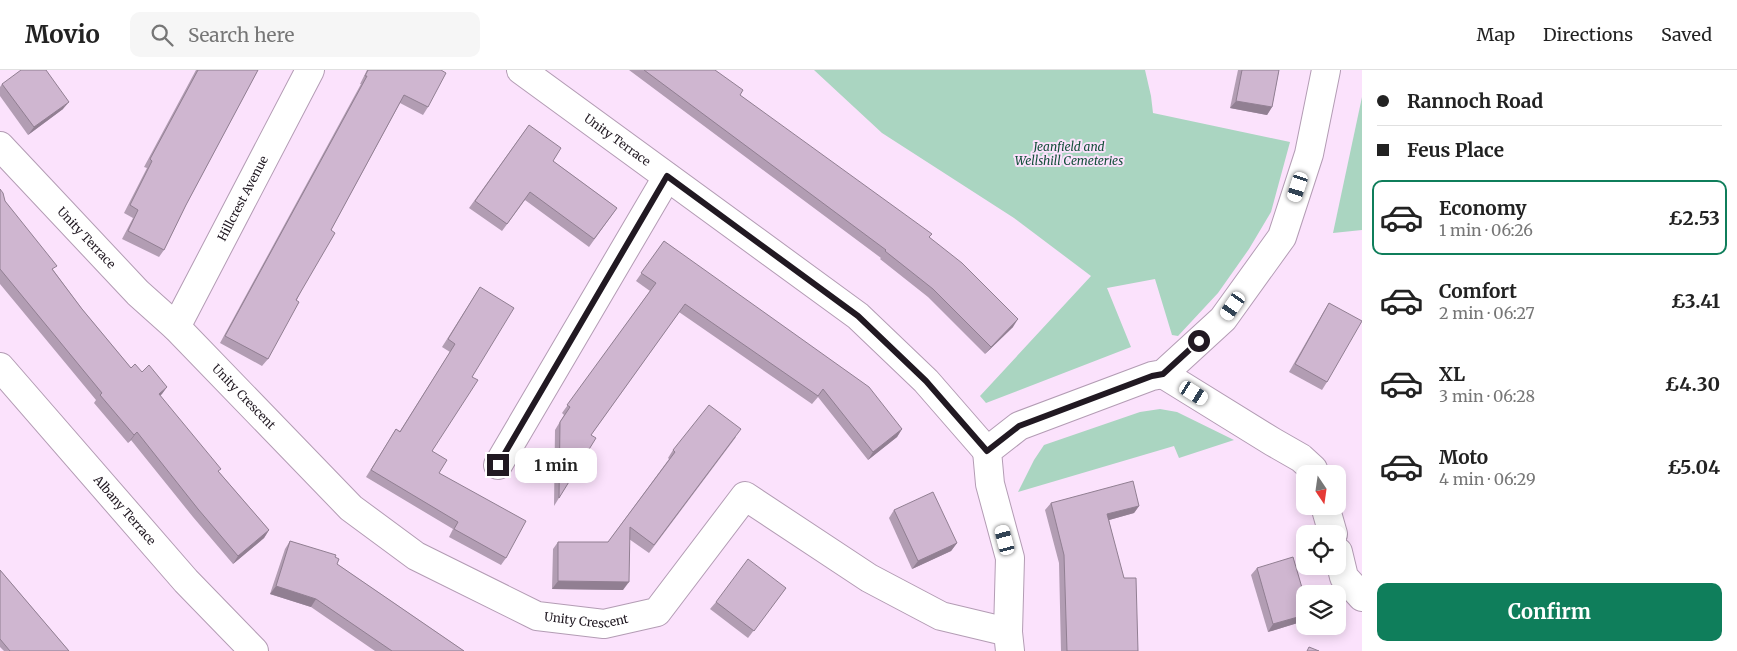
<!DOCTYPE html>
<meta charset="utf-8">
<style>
:root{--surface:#fff;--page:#f6f6f6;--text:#222;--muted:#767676;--line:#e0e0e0;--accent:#0f7e5b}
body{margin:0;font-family:Merriweather,serif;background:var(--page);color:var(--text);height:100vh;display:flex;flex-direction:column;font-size:19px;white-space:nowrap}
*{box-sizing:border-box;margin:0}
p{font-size:16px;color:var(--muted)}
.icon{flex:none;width:28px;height:28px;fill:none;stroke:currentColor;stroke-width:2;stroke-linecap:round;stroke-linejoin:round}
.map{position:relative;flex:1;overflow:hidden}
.details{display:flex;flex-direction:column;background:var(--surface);width:375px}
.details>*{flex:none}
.hud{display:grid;align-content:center;height:110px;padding:0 15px;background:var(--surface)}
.needle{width:32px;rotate:167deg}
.buttons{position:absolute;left:1296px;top:395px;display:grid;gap:10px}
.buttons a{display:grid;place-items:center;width:50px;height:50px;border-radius:10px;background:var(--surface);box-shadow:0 2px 12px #0003;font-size:25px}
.end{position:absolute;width:22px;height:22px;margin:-11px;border:6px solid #211922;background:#fff;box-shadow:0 0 0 2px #fff}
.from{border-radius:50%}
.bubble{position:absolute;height:35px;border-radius:10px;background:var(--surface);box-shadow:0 2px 12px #0003;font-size:16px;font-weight:700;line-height:35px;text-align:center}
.car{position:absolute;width:15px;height:30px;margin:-15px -8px;border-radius:6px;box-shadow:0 0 4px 1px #0007;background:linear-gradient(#fff 24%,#345 0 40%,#fff 0 76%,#345 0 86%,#fff 0)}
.hud b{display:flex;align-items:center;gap:18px;height:48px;font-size:19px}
.hud b+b{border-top:1px solid var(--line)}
.hud i{width:12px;height:12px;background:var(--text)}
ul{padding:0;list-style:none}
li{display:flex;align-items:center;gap:15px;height:75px;margin:0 10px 8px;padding:0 5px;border:2px solid transparent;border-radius:10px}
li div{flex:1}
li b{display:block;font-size:19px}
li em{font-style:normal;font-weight:700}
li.on{border-color:var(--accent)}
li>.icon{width:45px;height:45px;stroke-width:1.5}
.primary-button{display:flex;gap:10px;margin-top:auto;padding:10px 15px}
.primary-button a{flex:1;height:58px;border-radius:10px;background:var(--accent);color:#fff;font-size:20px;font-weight:700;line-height:58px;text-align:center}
header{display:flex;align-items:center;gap:30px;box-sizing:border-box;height:70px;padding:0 25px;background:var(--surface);border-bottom:1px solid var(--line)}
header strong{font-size:24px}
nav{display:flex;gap:28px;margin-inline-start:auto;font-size:18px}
.search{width:350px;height:45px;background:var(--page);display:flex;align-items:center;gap:12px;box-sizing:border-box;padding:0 18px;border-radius:10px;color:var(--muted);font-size:19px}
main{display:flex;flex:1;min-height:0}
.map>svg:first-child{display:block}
</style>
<header>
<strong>Movio</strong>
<div class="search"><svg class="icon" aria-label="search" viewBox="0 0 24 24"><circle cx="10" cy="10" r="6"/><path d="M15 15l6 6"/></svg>Search here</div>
<nav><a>Map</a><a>Directions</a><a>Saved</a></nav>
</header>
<main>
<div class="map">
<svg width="1362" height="581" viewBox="0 0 1362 581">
<rect width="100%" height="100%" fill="#fbe2fc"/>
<g fill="#aad5c1">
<polygon points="814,0 1145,0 1151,26 1153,43 1290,72 1271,142 1249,179 1218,223 1178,266 1172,265 1155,209 1107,218 1131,277 986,333 980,326 1091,206 1014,148 882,63"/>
<polygon points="1362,27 1362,160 1333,163"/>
<polygon points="1160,339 1177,342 1234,370 1179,388 1174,376 1018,422 1034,390 1044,375 1140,342"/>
</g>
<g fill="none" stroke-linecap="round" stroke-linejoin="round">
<defs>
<g id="street">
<path id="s1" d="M521 0 858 246 926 311 987 381"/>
<path id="s2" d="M0 76 138 223 176 257 351 438 416 486 537 546 604 554 657 542 745 426 869 508 941 546 1008 562"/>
<path id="s3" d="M176 257 310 0"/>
<path id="s4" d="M0 297 186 511 254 581"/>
<polyline points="1163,304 1273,372 1301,388 1313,399 1315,404"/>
<polyline points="498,395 667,107"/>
<polyline points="1325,436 1333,464"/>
<polyline points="1338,482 1344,507 1362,527"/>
</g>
<polyline id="secondary" points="1010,581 1008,562 1010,488 990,414 987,381 1019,356 1152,306 1163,304 1223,249 1282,167 1309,84 1326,0"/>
</defs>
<use href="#street" stroke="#b39cb4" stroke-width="30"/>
<use href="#secondary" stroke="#b39cb4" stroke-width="30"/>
<use href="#street" stroke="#fff" stroke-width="28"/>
<use href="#secondary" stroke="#fff" stroke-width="28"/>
</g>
<g fill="#b29db3">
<polygon points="196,0 258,0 186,135 164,180 159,187 122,169 133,148 124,143 147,98 144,97"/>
<polygon points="367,0 441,0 428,37 423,45 400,33 331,160 268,289 262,296 220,273 361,14 360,14"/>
<polygon points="629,0 715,0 740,25 930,168 1013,257 985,284 928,227 880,189 881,188"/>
<polygon points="1238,0 1279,0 1272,37 1267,45 1230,38"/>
<polygon points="2,14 63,39 28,65 0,26 0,17"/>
<polygon points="529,55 553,91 617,138 589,177 525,130 502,161 469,138"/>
<polygon points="0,119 5,131 54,201 82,239 131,298 142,302 167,317 160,326 219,402 269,460 264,468 233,494 193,447 131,370 128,373 94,333 96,330 0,214"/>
<polygon points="664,171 902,359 897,367 868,390 818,327 812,334 679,242 591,365 559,428 554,436 555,360 564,345 562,343 650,221 636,211"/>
<polygon points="480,217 472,307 432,381 439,403 506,488 501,495 449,467 453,459 366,407 396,359 400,361 450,282 442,277"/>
<polygon points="1329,233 1327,312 1322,320 1289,302 1324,241"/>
<polygon points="736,367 649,483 629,469 623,520 552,519 553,479 558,472 608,472 669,389 668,388 673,380"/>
<polygon points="1051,433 1139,436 1134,443 1109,450 1138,581 1061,581 1059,493 1045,440"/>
<polygon points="894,440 957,473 951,481 912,499 889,448"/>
<polygon points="290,471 335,487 337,494 464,581 375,581 311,537 270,524 285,479"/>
<polygon points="1257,498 1304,551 1268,562 1251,505"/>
<polygon points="0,500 69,581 4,581 0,577"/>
<polygon points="786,518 748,568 710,539 716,532"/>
</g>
<g fill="#917f92">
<polygon points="1236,31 1272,37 1267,45 1230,38"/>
<polygon points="69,32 63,39 28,65 34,57"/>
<polygon points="1018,249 1013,257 985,284 991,277"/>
<polygon points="167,317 162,324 153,332 159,324"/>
<polygon points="902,359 897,367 868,390 873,382"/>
<polygon points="137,362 131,370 128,373 134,365"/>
<polygon points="1139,436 1134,443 1102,452 1107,444"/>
<polygon points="269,460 264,468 233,494 238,486"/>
<polygon points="957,473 951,481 912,499 918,491"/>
<polygon points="558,511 629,512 623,520 552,519"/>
<polygon points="276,516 316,529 311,537 270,524"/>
<polygon points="1305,545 1304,551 1268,562 1273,554"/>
</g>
<g fill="#cfb6d0" stroke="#917f92">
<polygon points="21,0 46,0 69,32 34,57 2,14"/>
<polygon points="198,0 258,0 186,135 164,180 128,161 138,140 130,135 152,91 150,89"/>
<polygon points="368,0 441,0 446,3 428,37 404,25 331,160 335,163 296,230 299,232 268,289 225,266 367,6 365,6"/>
<polygon points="644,0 715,0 743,20 740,25 932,164 929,167 962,193 1018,249 991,277 933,219 885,181 886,180"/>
<polygon points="1242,0 1279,0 1272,37 1236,31"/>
<polygon points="529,55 561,78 553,91 617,138 594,169 530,122 507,154 475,131"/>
<polygon points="0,119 3,123 5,131 57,196 52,199 82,239 131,298 135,294 142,302 149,295 167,317 159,324 221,399 218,401 269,460 238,486 198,439 137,362 134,365 100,325 102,323 0,199"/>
<polygon points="664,171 869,317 902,359 873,382 823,319 818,326 685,234 591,365 596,368 559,428 560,352 570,337 567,335 656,213 641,203"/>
<polygon points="480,217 514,238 472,307 478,310 432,381 447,390 439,403 526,451 506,488 454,459 458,452 371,400 396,359 400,362 455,274 448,269"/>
<polygon points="1329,233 1362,251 1327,312 1295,294"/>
<polygon points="709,335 741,359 654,475 630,457 629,512 558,511 558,472 608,472 675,382 673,380"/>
<polygon points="1133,411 1139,436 1107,444 1124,508 1136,508 1138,581 1067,581 1064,485 1051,433"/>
<polygon points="933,422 957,473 918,491 894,440"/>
<polygon points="290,471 336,485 335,487 339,489 337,494 464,581 392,581 316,529 276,516"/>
<polygon points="1293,487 1305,528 1305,545 1273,554 1257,498"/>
<polygon points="748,489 786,518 754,561 716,532"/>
<polygon points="0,500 69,581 10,581 0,569"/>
<polygon points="1309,577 1319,581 1307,581"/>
</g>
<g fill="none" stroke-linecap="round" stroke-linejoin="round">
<polyline stroke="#211922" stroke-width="6" points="498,395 667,106 858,246 926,311 987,381 1019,356 1152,306 1163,304 1199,271"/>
</g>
<g text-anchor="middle" stroke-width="4" stroke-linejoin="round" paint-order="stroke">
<g font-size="12" fill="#211922" stroke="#fbe2fc">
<text dy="4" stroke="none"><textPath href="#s1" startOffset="119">Unity Terrace</textPath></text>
<text dy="4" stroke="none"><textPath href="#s3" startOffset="145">Hillcrest Avenue</textPath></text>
<text dy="4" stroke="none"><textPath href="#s2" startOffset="126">Unity Terrace</textPath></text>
<text dy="4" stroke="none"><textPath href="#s2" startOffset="350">Unity Crescent</textPath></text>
<text dy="4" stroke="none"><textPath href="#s4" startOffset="190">Albany Terrace</textPath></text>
<text dy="4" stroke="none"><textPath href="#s2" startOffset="770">Unity Crescent</textPath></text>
</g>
<g font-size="12" font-style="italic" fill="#144f3a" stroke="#fbe2fc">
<text x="1069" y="81">Jeanfield and<tspan x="1069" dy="14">Wellshill Cemeteries</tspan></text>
</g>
</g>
</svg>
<div class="buttons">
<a><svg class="needle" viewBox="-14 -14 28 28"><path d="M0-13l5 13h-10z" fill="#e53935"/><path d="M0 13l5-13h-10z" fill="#767676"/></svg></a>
<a><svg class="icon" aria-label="locate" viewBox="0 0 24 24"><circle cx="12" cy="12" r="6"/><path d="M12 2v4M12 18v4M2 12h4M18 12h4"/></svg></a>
<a><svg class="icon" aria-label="layers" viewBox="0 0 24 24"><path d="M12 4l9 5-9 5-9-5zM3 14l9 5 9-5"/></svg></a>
</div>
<i class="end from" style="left:1199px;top:271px"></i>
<i class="end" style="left:498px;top:395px"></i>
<div class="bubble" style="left:515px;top:378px;width:82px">1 min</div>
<i class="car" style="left:1298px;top:117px;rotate:198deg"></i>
<i class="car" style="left:1233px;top:236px;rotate:215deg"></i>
<i class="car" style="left:1194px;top:323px;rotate:122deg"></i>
<i class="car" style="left:1005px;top:470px;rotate:345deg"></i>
</div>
<section class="details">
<div class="hud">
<b><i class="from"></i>Rannoch Road</b>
<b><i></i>Feus Place</b>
</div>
<ul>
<li class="on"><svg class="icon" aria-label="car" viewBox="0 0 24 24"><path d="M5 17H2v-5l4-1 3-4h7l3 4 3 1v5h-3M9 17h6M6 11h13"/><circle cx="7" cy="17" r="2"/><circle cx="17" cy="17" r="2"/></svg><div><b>Economy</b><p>1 min · 06:26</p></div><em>£2.53</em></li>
<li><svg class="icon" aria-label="car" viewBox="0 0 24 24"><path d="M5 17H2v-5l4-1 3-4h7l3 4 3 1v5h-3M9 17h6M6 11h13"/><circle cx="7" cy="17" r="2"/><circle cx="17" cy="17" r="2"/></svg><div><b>Comfort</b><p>2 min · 06:27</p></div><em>£3.41</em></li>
<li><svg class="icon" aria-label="car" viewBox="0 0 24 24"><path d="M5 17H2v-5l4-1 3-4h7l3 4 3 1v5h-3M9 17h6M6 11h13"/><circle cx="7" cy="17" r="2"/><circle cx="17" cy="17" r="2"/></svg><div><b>XL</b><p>3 min · 06:28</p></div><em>£4.30</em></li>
<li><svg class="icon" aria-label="car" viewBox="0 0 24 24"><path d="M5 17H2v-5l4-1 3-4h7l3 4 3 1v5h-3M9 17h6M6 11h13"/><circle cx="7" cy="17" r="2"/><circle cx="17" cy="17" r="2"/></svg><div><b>Moto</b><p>4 min · 06:29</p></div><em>£5.04</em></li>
</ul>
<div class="primary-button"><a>Confirm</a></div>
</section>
</main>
